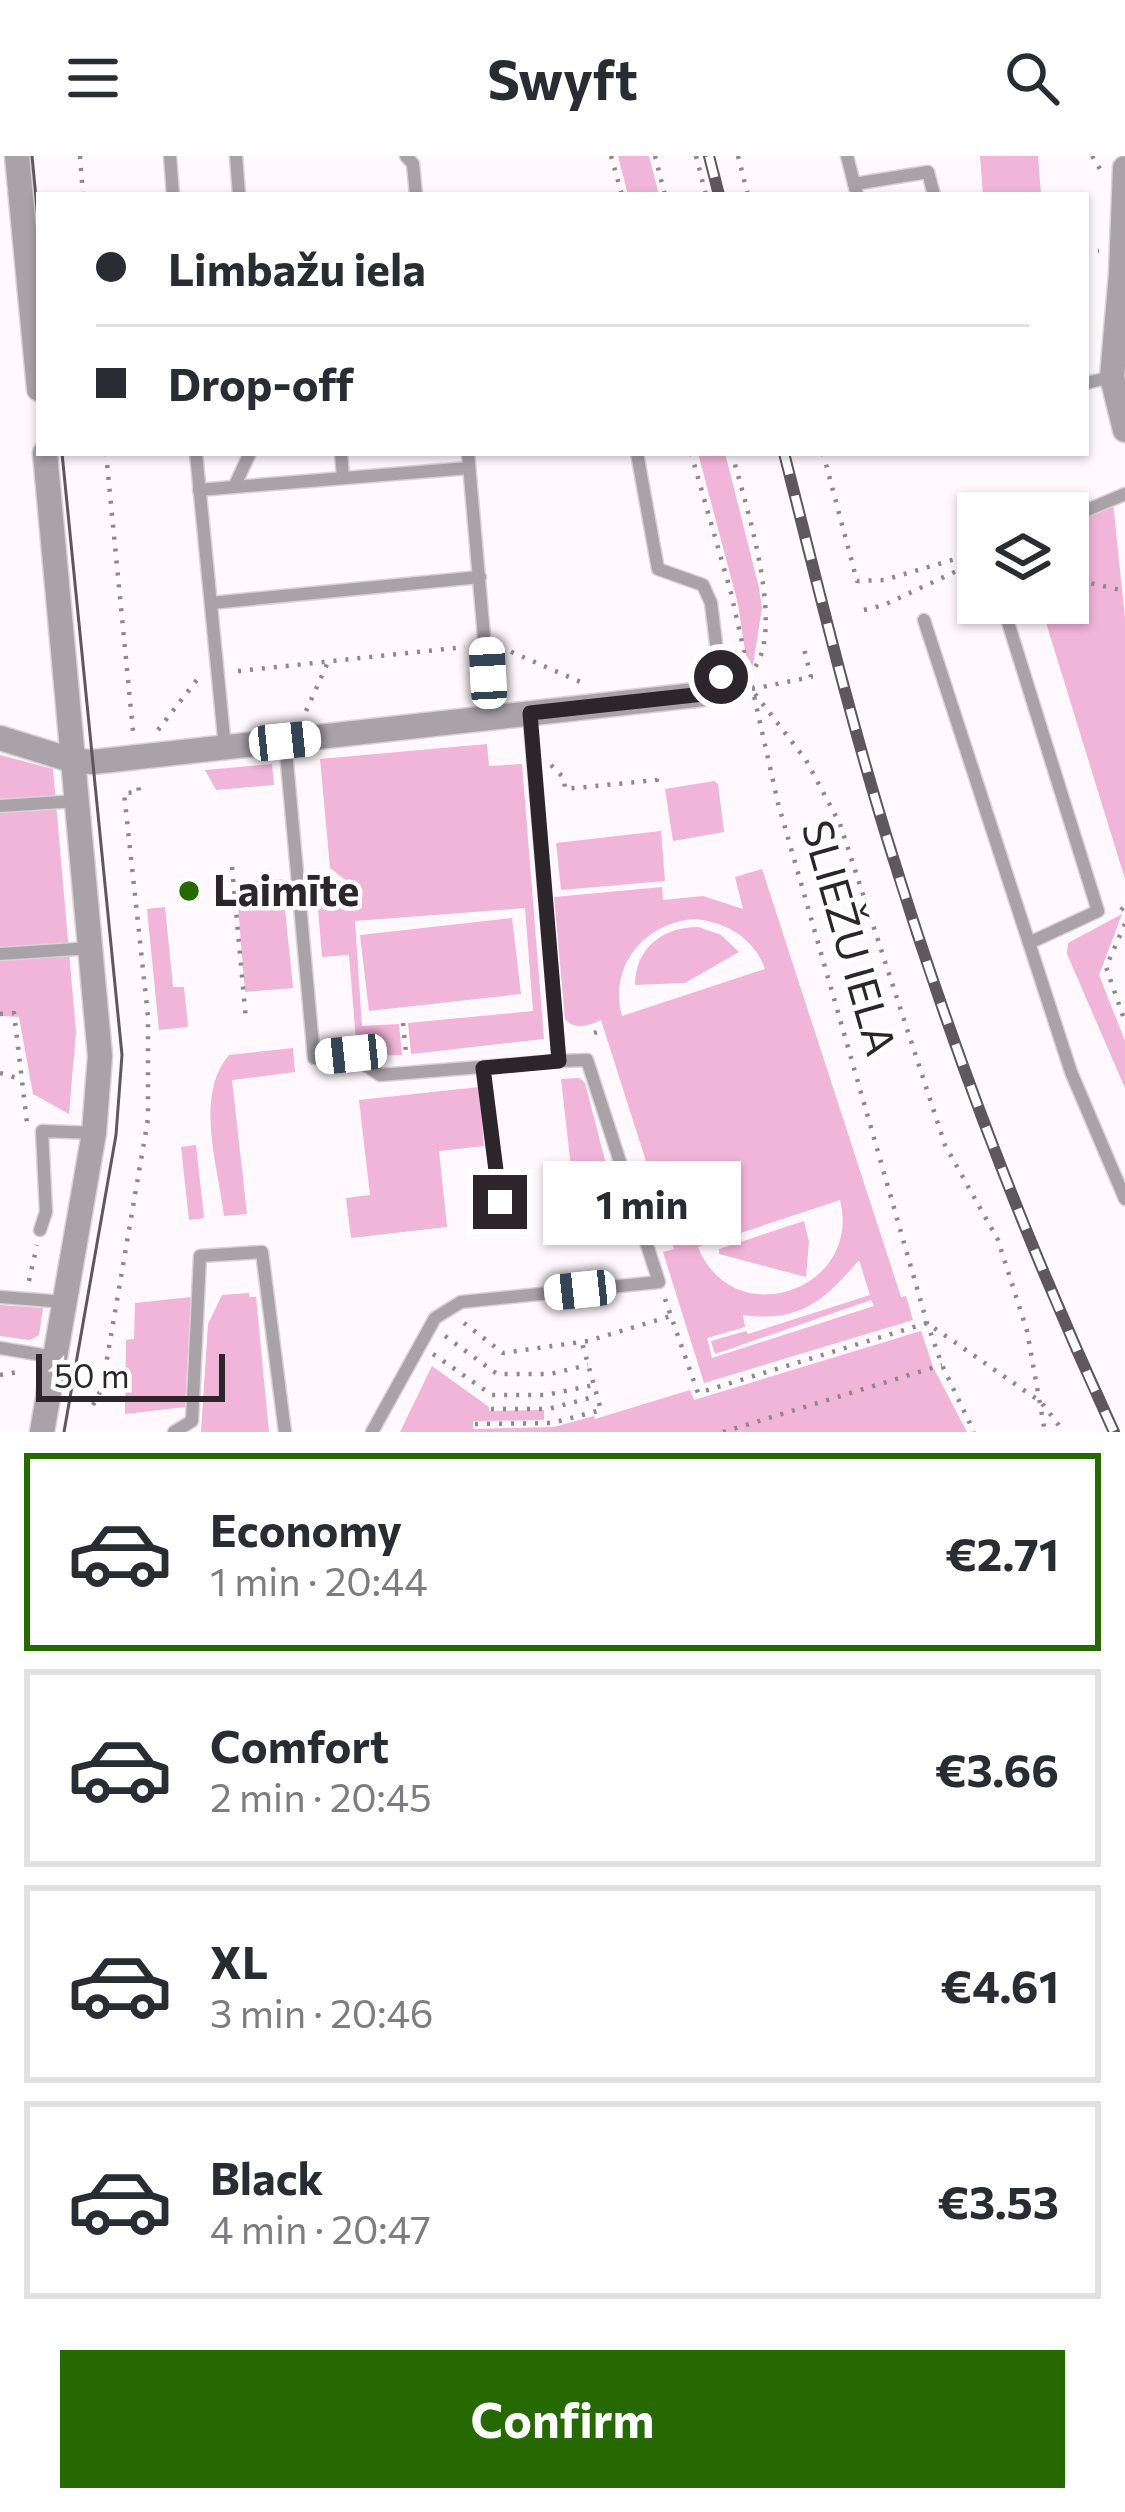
<!DOCTYPE html>
<meta charset="utf-8">
<style>
:root{--surface:#fff;--page:#f7f7f7;--text:#2b2b33;--muted:#7c7c81;--line:#e1e1e2;--accent:#266900}
body{margin:0;font-family:Commissioner,sans-serif;background:var(--page);color:var(--text);height:100vh;display:flex;flex-direction:column;font-size:45px;white-space:nowrap}
*{box-sizing:border-box;margin:0}
p{font-size:39px;color:var(--muted)}
.icon{flex:none;width:66px;height:66px;fill:none;stroke:currentColor;stroke-width:2;stroke-linecap:round;stroke-linejoin:round}
.map{position:relative;height:1276px;overflow:hidden}
.side{display:flex;flex-direction:column;background:var(--surface);flex:1}
.side>*{flex:none}
.hud{position:absolute;left:36px;top:36px;width:1053px;height:264px;border-radius:0px;box-shadow:0 3px 9px #0004;display:grid;align-content:center;height:264px;padding:0 60px;background:var(--surface)}
.buttons{position:absolute;left:957px;top:336px;display:grid;gap:24px}
.buttons a{display:grid;place-items:center;width:132px;height:132px;border-radius:0px;background:var(--surface);box-shadow:0 3px 9px #0004;font-size:60px}
.scale{position:absolute;left:36px;bottom:30px;width:189px;box-sizing:border-box;padding-left:12px;border:6px solid #2c262a;border-top:0;font-size:33px;line-height:42px;white-space:nowrap;color:#2c262a;-webkit-text-stroke:9px #fff;paint-order:stroke}
.end{position:absolute;width:54px;height:54px;margin:-27px;border:15px solid #2c262a;background:#fff;box-shadow:0 0 0 6px #fff}
.from{border-radius:50%}
.bubble{position:absolute;height:84px;border-radius:0px;background:var(--surface);box-shadow:0 3px 9px #0004;font-size:39px;font-weight:700;line-height:84px;text-align:center}
.car{position:absolute;width:36px;height:72px;margin:-36px -18px;border-radius:15px;box-shadow:0 0 9px 3px #0007;background:linear-gradient(#fff 24%,#345 0 40%,#fff 0 76%,#345 0 86%,#fff 0)}
.hud b{display:flex;align-items:center;gap:42px;height:114px;font-size:45px}
.hud b+b{border-top:3px solid var(--line)}
.hud i{width:30px;height:30px;background:var(--text)}
ul{padding:21px 0 0;list-style:none}
li{display:flex;align-items:center;gap:36px;height:198px;margin:0 24px 18px;padding:0 36px;border:6px solid var(--line);border-radius:0px}
li div{flex:1}
li b{display:block;font-size:45px}
li em{font-style:normal;font-weight:700}
li.selected{border-color:var(--accent)}
li>.icon{width:108px;height:108px;stroke-width:1.5}
.primary-button{display:flex;gap:24px;margin-top:auto;padding:24px 60px}
.primary-button a{flex:1;height:138px;border-radius:0px;background:var(--accent);color:#fff;font-size:48px;font-weight:700;line-height:138px;text-align:center}
header{display:flex;justify-content:space-between;align-items:center;height:156px;padding:0 60px;background:var(--surface);font-size:54px;font-weight:700}
.map>svg:first-child{display:block}
</style>
<header><svg class="icon" aria-label="menu" viewBox="0 0 24 24"><path d="M4 6h16M4 12h16M4 18h16"/></svg>Swyft<svg class="icon" aria-label="search" viewBox="0 0 24 24"><circle cx="10" cy="10" r="6"/><path d="M15 15l6 6"/></svg></header>
<div class="map">
<svg width="1125" height="1276" viewBox="0 0 1125 1276">
<rect width="100%" height="100%" fill="#fff8fc"/>
<g fill="#f1b5d9" fill-rule="evenodd">
<polygon points="618,0 649,0 659,39 628,39"/>
<polygon points="980,0 1038,0 1041,39 983,39"/>
<polygon points="698,297 725,297 759,432 762,452 753,509 747,508 738,448"/>
<polygon points="1113,347 1125,462 1125,723 1040,447 1068,447 1068,367"/>
<polygon points="487,588 489,610 522,608 544,883 411,898 408,867 533,855 525,752 355,765 362,870 399,868 402,899 365,900 356,884 349,799 322,801 316,729 348,726 330,712 320,603"/>
<polygon points="0,599 53,613 76,876 69,958 33,938 19,861 0,860"/>
<polygon points="272,608 274,629 216,634 205,614"/>
<polygon points="714,625 718,628 724,676 673,685 665,633"/>
<polygon points="661,675 665,725 561,734 556,687"/>
<path d="M762 713 901 1141 906 1140 913 1164 704 1227 663 1096 674 1093 601 864C590 869 575 875 565 863L554 741 662 731 663 744 703 740 743 753 735 721ZM695 763C726 766 754 782 765 813L622 860C608 810 645 766 695 763ZM840 1044C863 1134 733 1179 698 1091ZM859 1104 870 1139 748 1178 746 1175 711 1185 715 1198 871 1144 874 1150 712 1202 707 1182 745 1171 743 1159C800 1167 825 1144 859 1104Z"/>
<polygon points="282,723 293,832 245,836 236,726"/>
<polygon points="165,751 173,831 184,831 188,871 159,874 147,753"/>
<polygon points="1122,758 1099,819 1125,885 1125,932 1067,798 1068,787"/>
<polygon points="512,762 521,838 369,855 360,779"/>
<path d="M698 771 721 779 739 796 685 827 635 829C635 792 663 771 698 771Z"/>
<path d="M293 892 295 916 232 924 247 1058 224 1060C218 1010 194 940 229 899Z"/>
<polygon points="580,922 585,927 608,1016 600,1026 573,1029 561,923"/>
<polygon points="479,931 484,990 439,995 447,1071 351,1082 346,1042 370,1039 359,944"/>
<polygon points="196,989 204,1062 189,1064 181,991"/>
<polygon points="804,1065 809,1086 806,1121 719,1098 719,1093"/>
<polygon points="249,1137 249,1141 256,1141 269,1276 201,1276 208,1168 222,1139"/>
<polygon points="191,1141 185,1251 125,1258 126,1184 134,1183 135,1147"/>
<polygon points="0,1149 43,1152 39,1179 30,1184 0,1180"/>
<polygon points="921,1175 933,1211 967,1276 400,1276 432,1210 489,1251 489,1255 544,1254 544,1264 473,1265 473,1273 554,1271 594,1260 595,1263 690,1234 694,1244"/>
</g>
<g fill="none" stroke-linecap="round" stroke-linejoin="round">
<defs>
<g id="service">
<polyline points="170,0 173,39"/>
<polyline points="236,0 239,39"/>
<polyline points="406,0 413,8 416,39"/>
<polyline points="847,0 857,39"/>
<polyline points="854,28 928,16 934,39"/>
<polyline points="1086,227 1112,221"/>
<polyline points="196,297 225,592"/>
<polyline points="341,297 343,321"/>
<polyline points="468,297 491,561"/>
<polyline points="637,297 658,413 703,429 711,447 722,536"/>
<polyline points="234,331 469,312"/>
<polyline points="199,334 234,331 250,297"/>
<polyline points="1068,362 1125,338"/>
<polyline points="211,447 480,421"/>
<polyline points="1002,447 1098,755 1029,787"/>
<polyline points="924,464 1071,916 1125,1043"/>
<polyline points="285,585 314,902 351,899 380,919 559,905"/>
<polyline points="0,650 77,645"/>
<polyline points="0,798 91,792"/>
<polyline points="483,912 500,1046"/>
<polyline points="40,1074 46,1056 42,975 94,977"/>
<polyline points="0,1141 65,1146"/>
<polyline points="0,1192 54,1201"/>
<polyline points="174,1276 192,1265 200,1100 262,1096 285,1276"/>
<polyline points="372,1276 435,1162 461,1146 659,1126 587,904 559,905 529,557"/>
</g>
<g id="minor">
<polyline points="17,0 39,233"/>
<polyline points="1125,12 1121,118 1125,123"/>
<polyline points="1121,118 1112,221 1125,274"/>
<polyline points="0,582 74,605 93,606 722,536"/>
<polyline points="42,1276 94,977 100,900 45,297"/>
</g>
</defs>
<use href="#service" stroke="#d9d2d6" stroke-width="15"/>
<use href="#minor" stroke="#d9d2d6" stroke-width="27"/>
<g stroke="#8e888c" stroke-width="4.5" stroke-dasharray="3 9" stroke-linecap="butt">
<polyline points="80,0 83,39"/>
<polyline points="611,0 622,39"/>
<polyline points="655,0 665,39"/>
<polyline points="696,0 706,39"/>
<polyline points="738,0 748,39"/>
<polyline points="1092,0 1100,13"/>
<polyline points="1086,96 1099,95"/>
<polyline points="106,297 133,575"/>
<polyline points="691,297 731,437 778,647 927,1167 942,1209 974,1276"/>
<path d="M732 297C744 345 791 483 748 519"/>
<polyline points="823,297 857,425 884,424 959,402 964,412"/>
<polyline points="1068,422 1125,435"/>
<polyline points="864,454 884,449 978,405"/>
<polyline points="500,491 583,527"/>
<polyline points="238,515 465,491"/>
<polyline points="752,533 811,521 803,489"/>
<polyline points="755,538 806,604 840,668 945,989 998,1084 1027,1175 1045,1276"/>
<polyline points="306,555 328,506"/>
<polyline points="158,574 199,521"/>
<polyline points="551,609 564,622 565,633 657,624 657,617"/>
<polyline points="232,711 246,864"/>
<polyline points="1121,754 1125,750"/>
<polyline points="1125,768 1106,811 1125,866"/>
<polyline points="0,858 14,857 27,967"/>
<polyline points="403,867 406,897"/>
<polyline points="594,877 600,875"/>
<polyline points="0,917 20,923"/>
<polyline points="29,1125 37,1089"/>
<polyline points="665,1143 698,1237 927,1167 1041,1246 1064,1276"/>
<polyline points="464,1167 503,1197 588,1185 671,1160"/>
<polyline points="445,1180 497,1218 550,1218 588,1209"/>
<polyline points="433,1198 492,1239 546,1239 594,1229"/>
<polyline points="0,1219 18,1216"/>
<polyline points="93,1249 102,1232 148,963 148,860 124,637 139,636 138,628"/>
<polyline points="491,1253 548,1253 597,1240"/>
<polyline points="475,1268 552,1267 601,1254 582,1187"/>
<polyline points="723,1276 942,1209"/>
</g>
<use href="#service" stroke="#a9a2a6" stroke-width="12"/>
<use href="#minor" stroke="#a9a2a6" stroke-width="24"/>
<g stroke="#5e575b" stroke-width="3">
<polyline points="32,0 39,73"/>
<polyline points="62,297 122,899 116,979 64,1276"/>
</g>
<defs>
<g id="rail">
<polyline points="709,0 719,39"/>
<path d="M784 297C818 430 850 564 891 695 952 893 1027 1088 1114 1276"/>
</g>
</defs>
<use href="#rail" stroke="#5e575b" stroke-width="12"/>
<use href="#rail" stroke="#fff" stroke-width="8" stroke-dasharray="22" stroke-linecap="butt"/>
</g>
<g fill="none" stroke-linecap="round" stroke-linejoin="round">
<polyline stroke="#2c262a" stroke-width="15" points="500,1046 483,912 559,905 530,557 722,536 721,521"/>
</g>
<circle fill="#266900" stroke="#fff" stroke-width="4.5" cx="189" cy="735" r="12"/>
<g text-anchor="middle" stroke-width="9" stroke-linejoin="round" paint-order="stroke">
<g font-size="42" font-weight="bold" fill="#2c262a" stroke="#fff" text-anchor="start">
<text x="213" y="750">Laimīte</text>
</g>
<g font-size="42" fill="#2c262a" stroke="#fff">
<text transform="translate(849 782) rotate(74)" y="15">SLIEŽU IELA</text>
</g>
</g>
</svg>
<div class="buttons">
<a><svg class="icon" aria-label="layers" viewBox="0 0 24 24"><path d="M12 4l9 5-9 5-9-5zM3 14l9 5 9-5"/></svg></a>
</div>
<div class="scale">50 m</div>
<i class="end from" style="left:721px;top:521px"></i>
<i class="end" style="left:500px;top:1046px"></i>
<div class="bubble" style="left:543px;top:1005px;width:198px">1 min</div>
<i class="car" style="left:488px;top:517px;rotate:357deg"></i>
<i class="car" style="left:285px;top:585px;rotate:84deg"></i>
<i class="car" style="left:351px;top:898px;rotate:264deg"></i>
<i class="car" style="left:580px;top:1134px;rotate:264deg"></i>
<div class="hud">
<b><i class="from"></i>Limbažu iela</b>
<b><i></i>Drop-off</b>
</div>
</div>
<section class="side">
<ul>
<li class="selected"><svg class="icon" aria-label="car" viewBox="0 0 24 24"><path d="M5 17H2v-5l4-1 3-4h7l3 4 3 1v5h-3M9 17h6M6 11h13"/><circle cx="7" cy="17" r="2"/><circle cx="17" cy="17" r="2"/></svg><div><b>Economy</b><p>1 min · 20:44</p></div><em>€2.71</em></li>
<li><svg class="icon" aria-label="car" viewBox="0 0 24 24"><path d="M5 17H2v-5l4-1 3-4h7l3 4 3 1v5h-3M9 17h6M6 11h13"/><circle cx="7" cy="17" r="2"/><circle cx="17" cy="17" r="2"/></svg><div><b>Comfort</b><p>2 min · 20:45</p></div><em>€3.66</em></li>
<li><svg class="icon" aria-label="car" viewBox="0 0 24 24"><path d="M5 17H2v-5l4-1 3-4h7l3 4 3 1v5h-3M9 17h6M6 11h13"/><circle cx="7" cy="17" r="2"/><circle cx="17" cy="17" r="2"/></svg><div><b>XL</b><p>3 min · 20:46</p></div><em>€4.61</em></li>
<li><svg class="icon" aria-label="car" viewBox="0 0 24 24"><path d="M5 17H2v-5l4-1 3-4h7l3 4 3 1v5h-3M9 17h6M6 11h13"/><circle cx="7" cy="17" r="2"/><circle cx="17" cy="17" r="2"/></svg><div><b>Black</b><p>4 min · 20:47</p></div><em>€3.53</em></li>
</ul>
<div class="primary-button"><a>Confirm</a></div>
</section>
